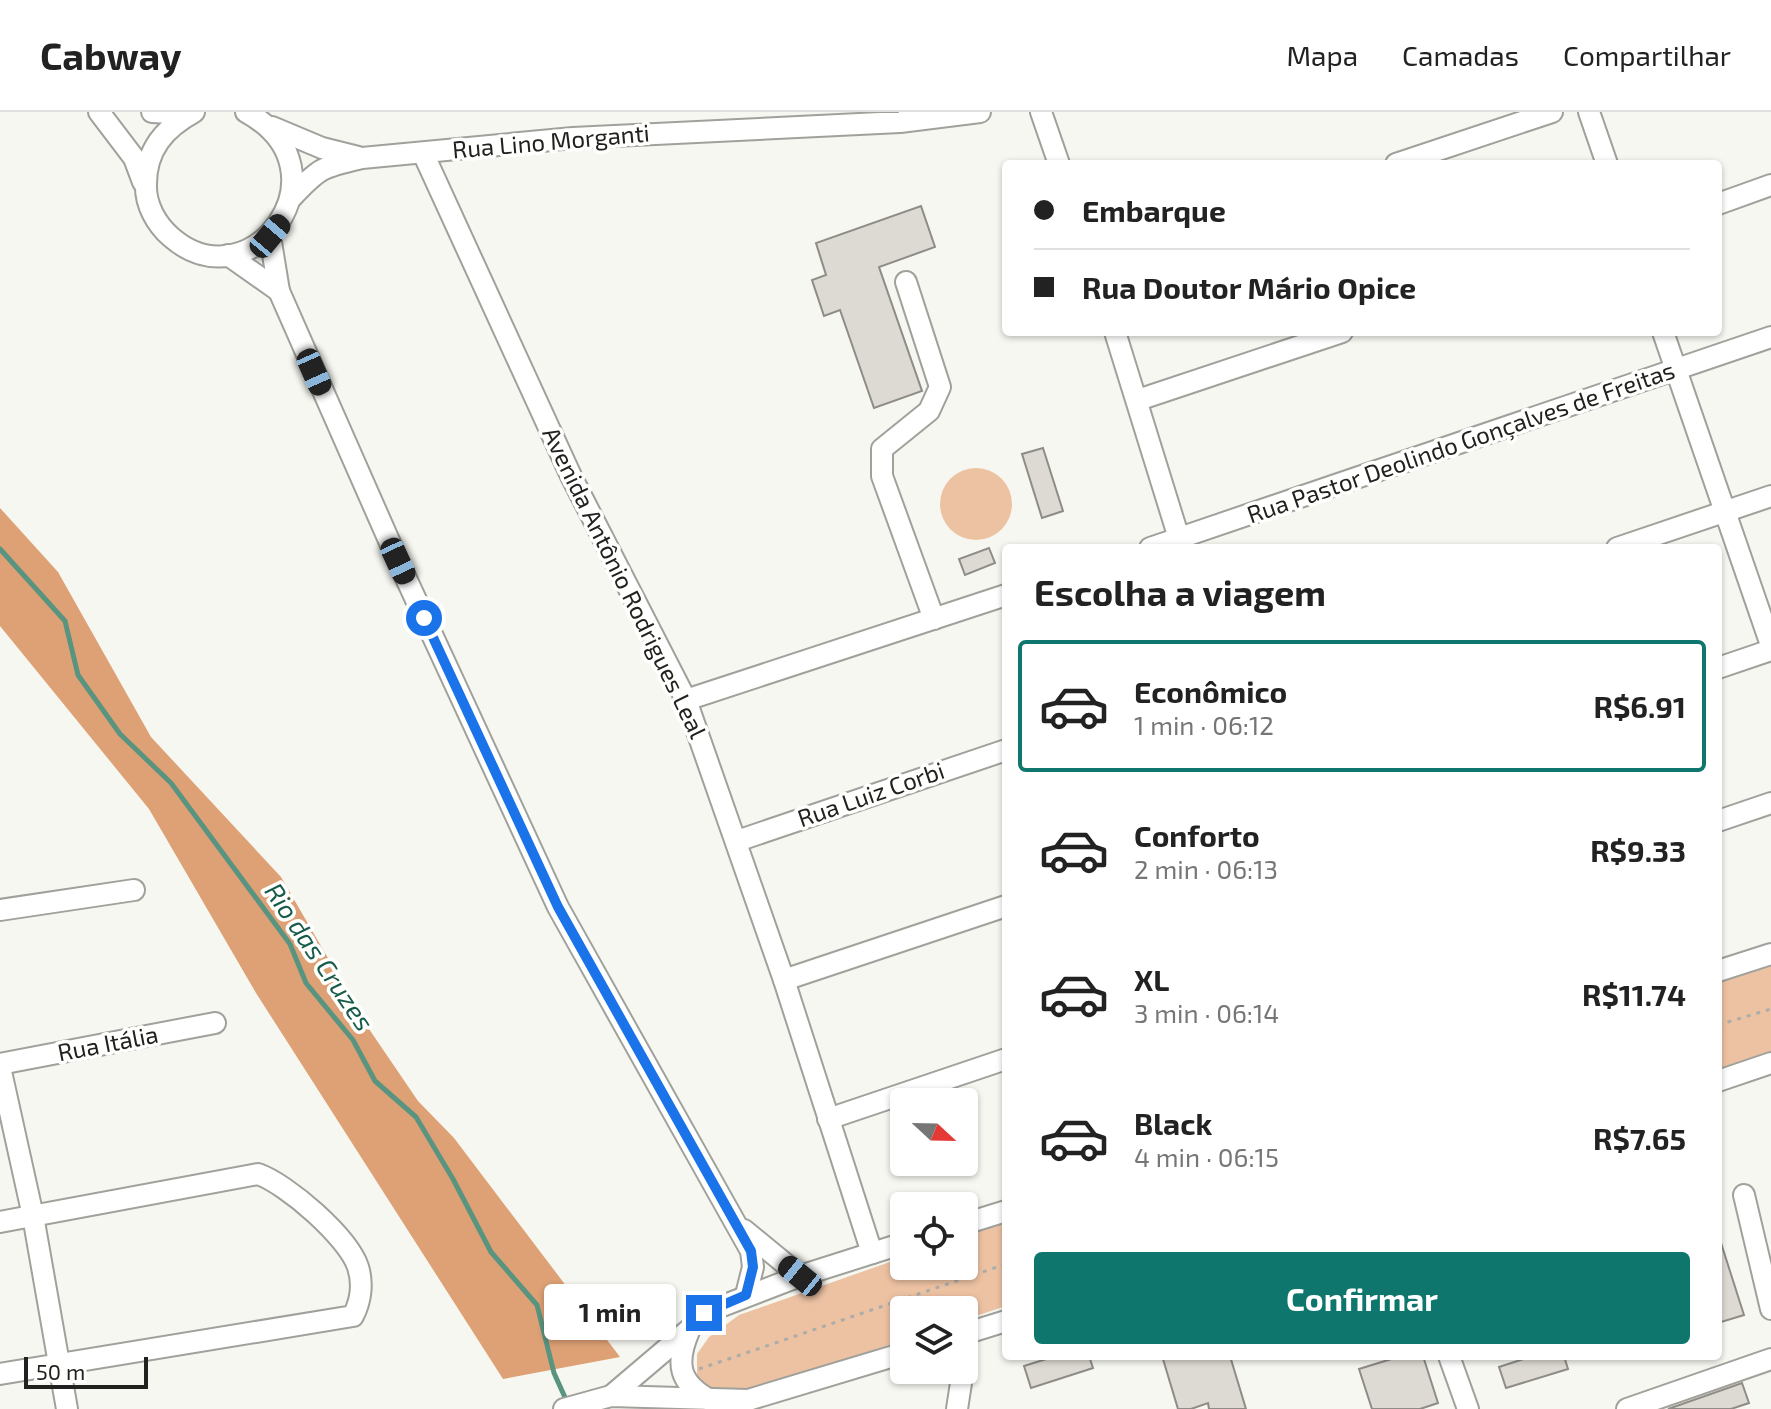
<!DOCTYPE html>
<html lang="pt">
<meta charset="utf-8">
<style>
:root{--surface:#fff;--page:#f6f6f6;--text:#222;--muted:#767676;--line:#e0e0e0;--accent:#0f766e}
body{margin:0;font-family:"Exo 2",sans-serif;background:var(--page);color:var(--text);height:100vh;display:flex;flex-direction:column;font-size:30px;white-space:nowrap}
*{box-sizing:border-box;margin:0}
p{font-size:26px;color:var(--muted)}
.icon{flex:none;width:44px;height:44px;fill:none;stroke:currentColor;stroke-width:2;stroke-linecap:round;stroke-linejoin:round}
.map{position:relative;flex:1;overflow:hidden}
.sheet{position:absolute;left:1002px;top:432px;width:720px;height:816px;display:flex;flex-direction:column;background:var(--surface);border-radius:8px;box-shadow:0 2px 6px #0004}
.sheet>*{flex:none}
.guide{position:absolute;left:1002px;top:48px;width:720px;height:176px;border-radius:8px;box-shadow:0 2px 6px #0004;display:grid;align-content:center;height:176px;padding:0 32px;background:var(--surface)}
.needle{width:52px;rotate:112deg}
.tools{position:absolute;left:890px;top:976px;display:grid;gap:16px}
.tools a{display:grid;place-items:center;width:88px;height:88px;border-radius:8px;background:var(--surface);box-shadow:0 2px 6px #0004;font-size:40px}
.scale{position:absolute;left:24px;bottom:20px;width:124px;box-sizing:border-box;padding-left:8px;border:4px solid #21211f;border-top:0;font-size:22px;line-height:28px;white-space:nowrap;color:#21211f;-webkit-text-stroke:6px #fffffe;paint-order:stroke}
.end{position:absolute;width:36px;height:36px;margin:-18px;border:10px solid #1a73e8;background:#fff;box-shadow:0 0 0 4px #fff}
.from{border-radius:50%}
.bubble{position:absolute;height:56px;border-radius:8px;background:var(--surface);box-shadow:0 2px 6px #0004;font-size:26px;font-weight:700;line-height:56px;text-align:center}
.car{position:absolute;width:24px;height:48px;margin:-24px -12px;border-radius:10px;box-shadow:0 0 6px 2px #0007;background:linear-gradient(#222 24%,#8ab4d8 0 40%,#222 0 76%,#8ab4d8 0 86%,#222 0)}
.guide b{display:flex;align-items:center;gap:28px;height:76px;font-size:30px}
.guide b+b{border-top:2px solid var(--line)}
.guide i{width:20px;height:20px;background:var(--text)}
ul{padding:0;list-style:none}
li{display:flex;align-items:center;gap:24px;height:132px;margin:0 16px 12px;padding:0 16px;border:4px solid transparent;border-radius:8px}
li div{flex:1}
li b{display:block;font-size:30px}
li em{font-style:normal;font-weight:700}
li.active{border-color:var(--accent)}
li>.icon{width:72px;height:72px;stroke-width:1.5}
h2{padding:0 32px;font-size:36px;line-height:96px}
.action{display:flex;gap:16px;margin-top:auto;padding:16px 32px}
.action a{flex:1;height:92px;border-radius:8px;background:var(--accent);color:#fff;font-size:32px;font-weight:700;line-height:92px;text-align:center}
header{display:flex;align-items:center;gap:48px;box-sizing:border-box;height:112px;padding:0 40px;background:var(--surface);border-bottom:2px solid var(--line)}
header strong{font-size:38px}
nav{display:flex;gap:44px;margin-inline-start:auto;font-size:28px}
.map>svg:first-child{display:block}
</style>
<header>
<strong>Cabway</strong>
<nav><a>Mapa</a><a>Camadas</a><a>Compartilhar</a></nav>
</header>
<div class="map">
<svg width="1771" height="1297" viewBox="0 0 1771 1297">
<rect width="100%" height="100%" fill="#f6f7f1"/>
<g fill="#edc2a3">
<circle cx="976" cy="392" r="36"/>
<polygon points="1771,851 1771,939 1718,957 1718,868"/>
<polygon points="1006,1109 1006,1194 964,1208 964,1198 904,1198 904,1228 732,1284 711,1280 697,1264 697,1242 709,1225 739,1203 904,1145 904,1154 964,1154 964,1124"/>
</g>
<polygon fill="#dda175" points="0,396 58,460 151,625 281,765 369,917 418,989 454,1026 620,1245 503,1267 256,881 149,697 0,514"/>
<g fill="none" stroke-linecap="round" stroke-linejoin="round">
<polyline stroke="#589480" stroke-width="5" points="0,437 65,509 78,563 120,622 171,671 290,832 306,871 353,928 375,969 416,1005 453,1067 491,1140 537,1193 554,1261 568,1292"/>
</g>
<g fill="#dddad4" stroke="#8f8c87" stroke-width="2">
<polygon points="921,94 935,135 879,155 922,279 874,296 840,198 824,204 812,168 826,163 816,131"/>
<polygon points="1043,336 1063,399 1042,406 1022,342"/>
<polygon points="989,436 995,451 965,463 959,447"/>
<polygon points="1718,1131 1721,1131 1744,1203 1718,1211"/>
<polygon points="1056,1244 1089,1244 1093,1256 1031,1276 1024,1254"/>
<polygon points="1171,1244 1230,1244 1246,1297 1209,1297 1208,1291 1191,1297 1178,1297 1163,1247"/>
<polygon points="1401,1244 1423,1244 1438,1291 1420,1297 1372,1297 1359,1257"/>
<polygon points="1533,1244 1564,1244 1568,1257 1506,1276 1499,1255"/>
<polygon points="1742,1271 1749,1291 1731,1297 1668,1297"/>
</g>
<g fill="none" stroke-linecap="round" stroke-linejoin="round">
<defs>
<g id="minor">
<polyline points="99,0 134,46 143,70"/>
<polyline points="152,0 190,2"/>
<path d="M194 0C165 16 146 37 146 72 145 92 156 112 171 125 251 195 353 58 246 0"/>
<polyline points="1041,0 1059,52"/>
<polyline points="1589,0 1607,52"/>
<polyline points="272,15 322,36 358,45"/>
<polyline points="423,41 571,364 686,588 784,868 872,1141"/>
<polyline points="1396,52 1552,0"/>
<path d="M292 85C320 55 323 55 362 46L573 26 900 10 980 0"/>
<polyline points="1718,92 1771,73"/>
<polyline points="270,124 279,179 398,449 558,795 751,1139 753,1155 746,1183"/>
<polyline points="228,143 279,179"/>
<polyline points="906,170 940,275 929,299 882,337 882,364 934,507"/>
<polyline points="1115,220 1182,436"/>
<polyline points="1663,220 1771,533"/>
<polyline points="1138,288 1342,220"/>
<polyline points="1150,436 1771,225"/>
<polyline points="1617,436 1771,384"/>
<polyline points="1718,556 1771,538"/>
<polyline points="686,588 1006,483"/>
<polyline points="1718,709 1771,691"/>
<polyline points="737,729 1006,638"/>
<polyline points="0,798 134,778"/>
<polyline points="1718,859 1771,842"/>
<polyline points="784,868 1006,794"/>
<polyline points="0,952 215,911"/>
<polyline points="0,955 33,1104 67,1297"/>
<polyline points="1718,969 1771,951"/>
<polyline points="828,1007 1006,947"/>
<polyline points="1744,1083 1771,1197"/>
<path d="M0 1110 258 1062C287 1072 348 1125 358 1155 363 1171 361 1189 353 1204L0 1262"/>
<polyline points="964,1112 1006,1099"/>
<polyline points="744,1118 800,1164"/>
<path d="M689 1219C675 1252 679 1271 710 1288"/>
<polyline points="964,1222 1006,1209"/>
<polyline points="1449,1244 1468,1297"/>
<polyline points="611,1284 691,1216 704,1201 800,1164 904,1131"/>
<polyline points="564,1297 611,1284 748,1288 904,1241"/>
<polyline points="957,1297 963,1258"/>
<polyline points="1627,1297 1771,1247"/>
</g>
</defs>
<use href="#minor" stroke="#a0a19b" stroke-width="24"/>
<g stroke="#acada8" stroke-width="3" stroke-dasharray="4 6" stroke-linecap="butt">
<polyline points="1718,913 1771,897"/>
<polyline points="699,1257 1006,1152"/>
</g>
<use href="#minor" stroke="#fff" stroke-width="20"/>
</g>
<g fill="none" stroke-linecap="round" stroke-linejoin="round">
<polyline stroke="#1a73e8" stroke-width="10" points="424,506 558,795 751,1139 753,1155 746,1183 704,1201"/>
</g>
<g text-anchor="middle" stroke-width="7" stroke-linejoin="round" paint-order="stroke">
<g font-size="24" fill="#21211f" stroke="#fffffe">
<text transform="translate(551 30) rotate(-5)" y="8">Rua Lino Morganti</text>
<text transform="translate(1461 331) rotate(-19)" y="8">Rua Pastor Deolindo Gonçalves de Freitas</text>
<text transform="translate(624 471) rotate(64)" y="8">Avenida Antônio Rodrigues Leal</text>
<text transform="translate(871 683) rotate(-19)" y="8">Rua Luiz Corbi</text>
<text transform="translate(108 932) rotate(-11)" y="8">Rua Itália</text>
</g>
<g font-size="26" font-style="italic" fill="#155b4a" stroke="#fffffe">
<text transform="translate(319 845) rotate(56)" y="9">Rio das Cruzes</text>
</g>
</g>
</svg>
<div class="tools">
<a><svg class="needle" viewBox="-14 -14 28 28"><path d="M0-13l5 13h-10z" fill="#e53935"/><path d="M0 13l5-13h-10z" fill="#767676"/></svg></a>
<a><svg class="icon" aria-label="locate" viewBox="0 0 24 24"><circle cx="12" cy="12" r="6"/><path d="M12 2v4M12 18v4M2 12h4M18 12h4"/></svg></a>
<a><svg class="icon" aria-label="layers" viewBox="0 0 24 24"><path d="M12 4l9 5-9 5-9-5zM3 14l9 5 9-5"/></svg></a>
</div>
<div class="scale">50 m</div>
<i class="end from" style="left:424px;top:506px"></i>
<i class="end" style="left:704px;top:1201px"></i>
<div class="bubble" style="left:544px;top:1172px;width:132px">1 min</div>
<i class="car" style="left:270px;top:124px;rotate:40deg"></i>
<i class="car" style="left:314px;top:260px;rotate:156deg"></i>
<i class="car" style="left:398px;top:449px;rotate:155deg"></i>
<i class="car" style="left:800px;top:1164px;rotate:309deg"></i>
<div class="guide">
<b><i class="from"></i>Embarque</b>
<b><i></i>Rua Doutor Mário Opice</b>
</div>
<section class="sheet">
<h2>Escolha a viagem</h2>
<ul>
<li class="active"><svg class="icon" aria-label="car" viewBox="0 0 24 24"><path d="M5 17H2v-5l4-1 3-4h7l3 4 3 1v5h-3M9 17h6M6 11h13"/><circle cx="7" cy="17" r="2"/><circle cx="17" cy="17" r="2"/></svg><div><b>Econômico</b><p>1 min · 06:12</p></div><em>R$6.91</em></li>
<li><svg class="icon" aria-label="car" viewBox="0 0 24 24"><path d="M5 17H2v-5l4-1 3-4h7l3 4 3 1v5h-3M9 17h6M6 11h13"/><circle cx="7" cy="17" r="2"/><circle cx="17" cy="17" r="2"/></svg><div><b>Conforto</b><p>2 min · 06:13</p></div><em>R$9.33</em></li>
<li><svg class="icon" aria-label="car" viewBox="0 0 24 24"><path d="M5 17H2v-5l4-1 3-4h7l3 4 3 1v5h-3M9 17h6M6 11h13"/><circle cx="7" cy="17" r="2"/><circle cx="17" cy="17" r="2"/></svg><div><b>XL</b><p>3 min · 06:14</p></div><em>R$11.74</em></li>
<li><svg class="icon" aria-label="car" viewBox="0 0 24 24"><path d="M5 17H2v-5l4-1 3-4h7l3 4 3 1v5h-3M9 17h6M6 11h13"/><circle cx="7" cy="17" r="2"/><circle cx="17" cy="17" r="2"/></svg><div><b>Black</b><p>4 min · 06:15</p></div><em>R$7.65</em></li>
</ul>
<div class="action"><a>Confirmar</a></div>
</section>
</div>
